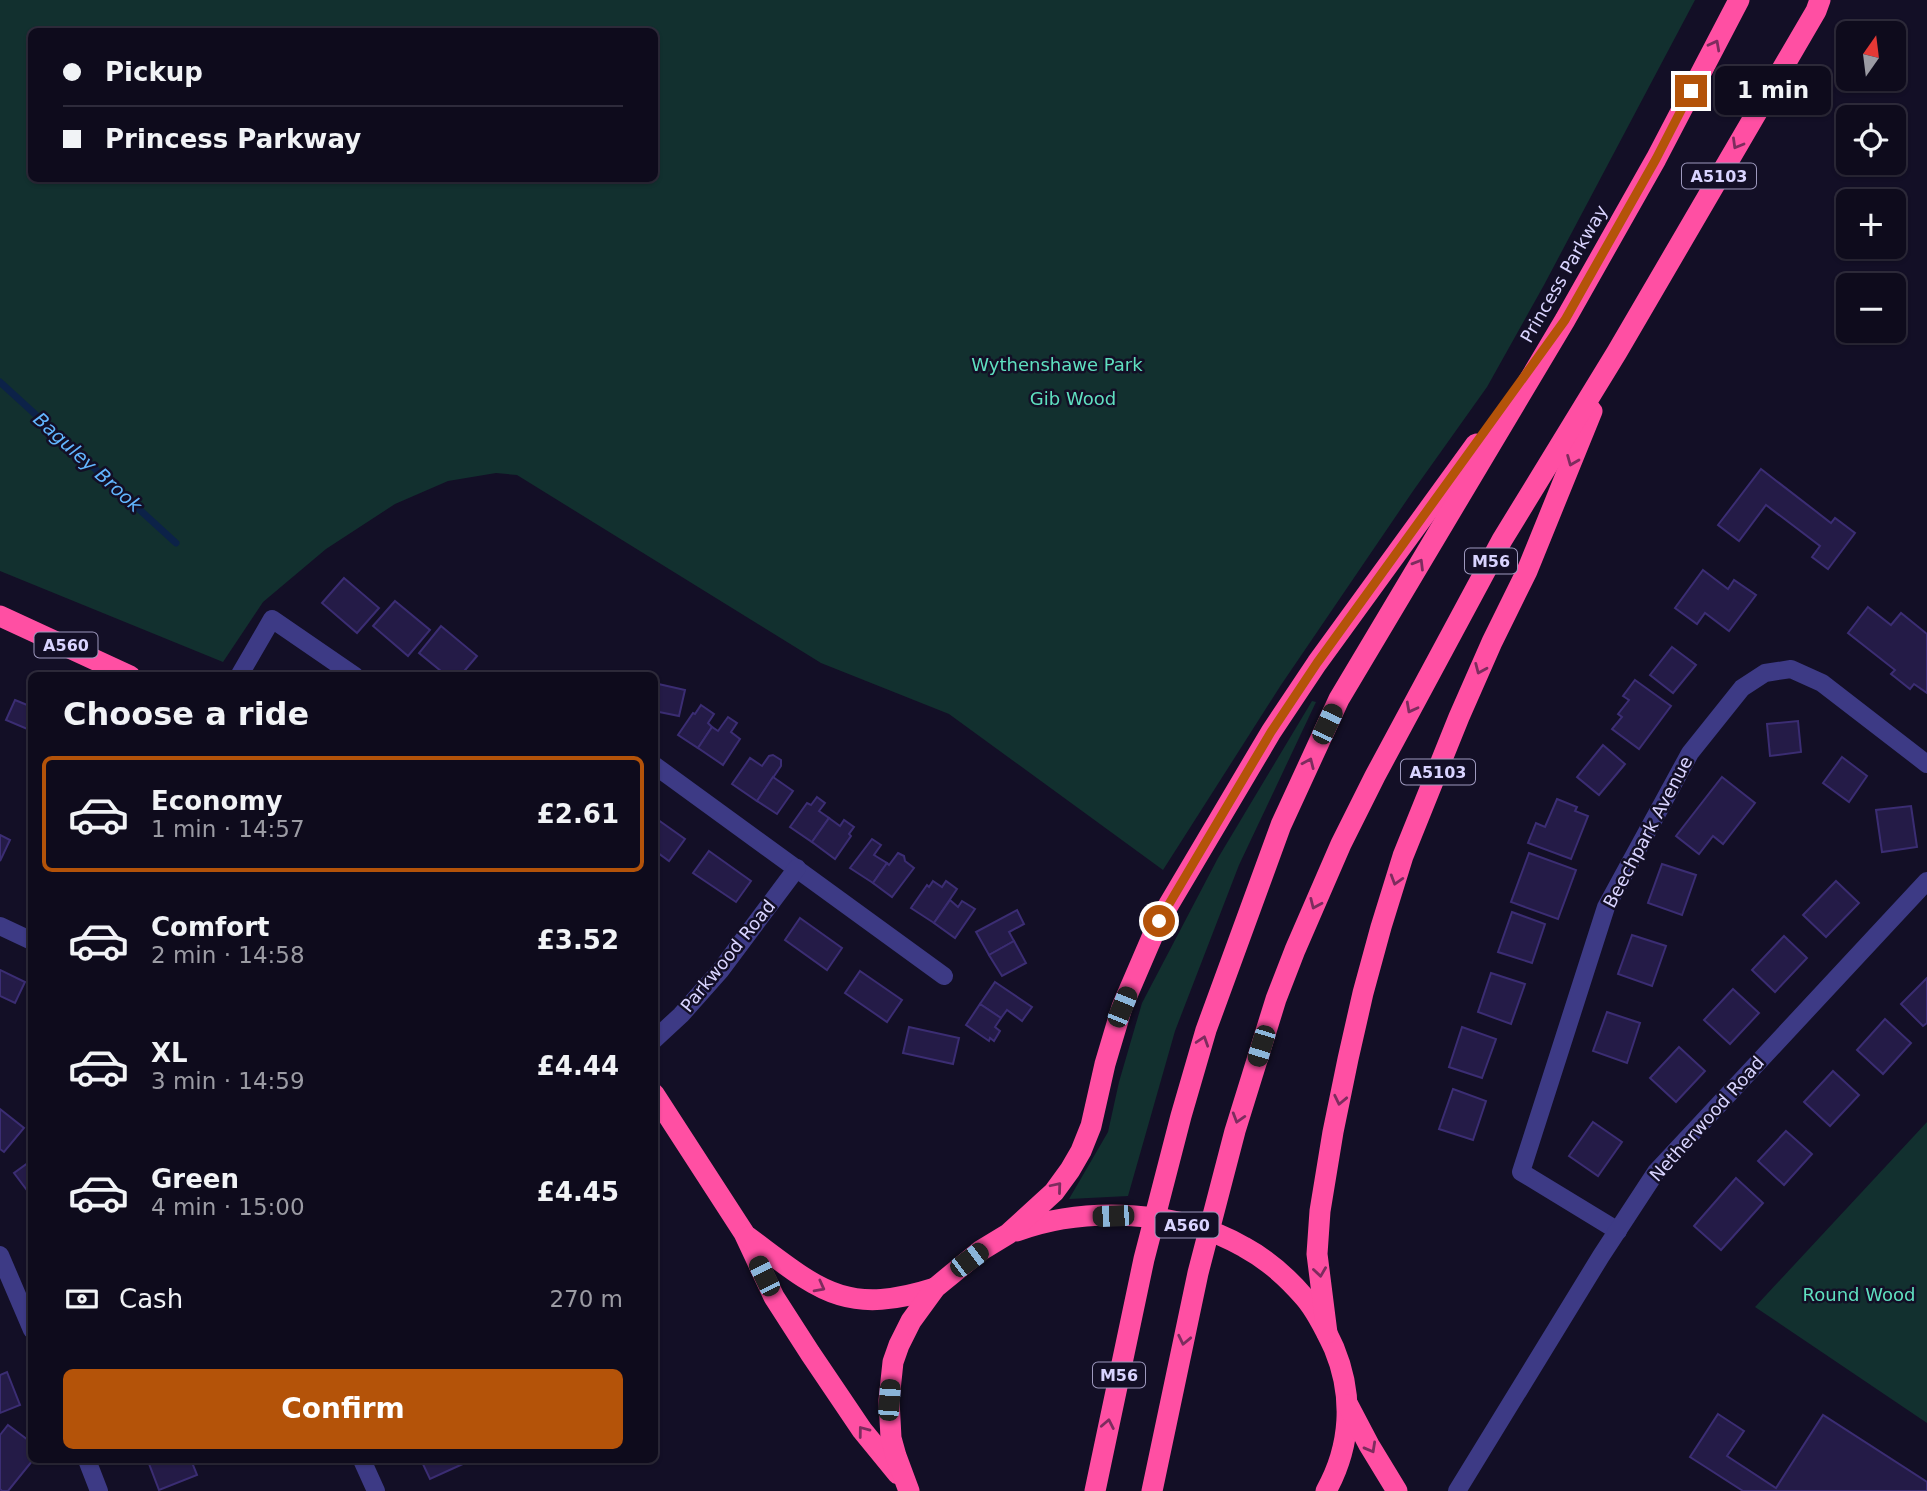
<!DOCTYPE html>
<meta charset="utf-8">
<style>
:root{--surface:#0e0b1c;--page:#171425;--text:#f1f3f6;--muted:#9b9ba3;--line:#2e2b3b;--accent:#b45309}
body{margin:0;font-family:"DejaVu Sans",sans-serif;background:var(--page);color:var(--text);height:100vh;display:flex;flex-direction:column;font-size:26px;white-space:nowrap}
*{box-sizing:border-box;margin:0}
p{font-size:23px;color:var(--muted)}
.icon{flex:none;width:38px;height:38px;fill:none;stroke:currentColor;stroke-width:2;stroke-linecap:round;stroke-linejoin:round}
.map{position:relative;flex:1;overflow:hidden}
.details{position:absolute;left:28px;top:672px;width:630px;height:791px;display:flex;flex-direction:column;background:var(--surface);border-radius:10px;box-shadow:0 2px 5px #0004,0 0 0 2px var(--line)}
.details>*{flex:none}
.hud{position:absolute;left:28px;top:28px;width:630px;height:154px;border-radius:10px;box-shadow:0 2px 5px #0004,0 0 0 2px var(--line);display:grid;align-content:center;height:154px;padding:0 35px;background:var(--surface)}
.needle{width:46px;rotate:14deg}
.buttons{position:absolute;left:1836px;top:21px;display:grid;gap:14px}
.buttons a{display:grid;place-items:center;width:70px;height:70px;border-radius:10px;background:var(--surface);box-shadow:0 2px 5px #0004,0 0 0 2px var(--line);font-size:35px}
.end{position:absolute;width:32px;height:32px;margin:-16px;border:9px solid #b45309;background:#fff;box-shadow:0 0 0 4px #fff}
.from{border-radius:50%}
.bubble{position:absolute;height:49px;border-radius:10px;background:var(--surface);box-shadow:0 2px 5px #0004,0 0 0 2px var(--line);font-size:23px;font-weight:800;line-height:49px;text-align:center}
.car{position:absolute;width:21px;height:42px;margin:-21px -10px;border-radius:9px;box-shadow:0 0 5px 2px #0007;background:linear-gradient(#222 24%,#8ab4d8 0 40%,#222 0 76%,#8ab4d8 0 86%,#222 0)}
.hud b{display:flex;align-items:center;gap:24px;height:66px;font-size:26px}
.hud b+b{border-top:2px solid var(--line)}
.hud i{width:18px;height:18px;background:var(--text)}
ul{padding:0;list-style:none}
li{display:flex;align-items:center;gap:21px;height:116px;margin:0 14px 10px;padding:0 21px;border:4px solid transparent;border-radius:10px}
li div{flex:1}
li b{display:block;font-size:26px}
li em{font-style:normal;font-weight:800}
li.active{border-color:var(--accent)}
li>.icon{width:63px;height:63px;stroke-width:1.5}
h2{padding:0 35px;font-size:32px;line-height:84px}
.pay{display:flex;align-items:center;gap:18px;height:77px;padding:0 35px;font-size:26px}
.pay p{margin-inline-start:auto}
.cta{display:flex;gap:14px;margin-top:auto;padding:14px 35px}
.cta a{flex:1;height:80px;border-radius:10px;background:var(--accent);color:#fff;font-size:28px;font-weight:800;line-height:80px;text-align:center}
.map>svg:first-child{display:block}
</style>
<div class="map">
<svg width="1927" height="1491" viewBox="0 0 1927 1491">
<rect width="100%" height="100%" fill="#130f26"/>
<g fill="#12302f" fill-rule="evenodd">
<path d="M0 0H1695L1544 285 1487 387 1413 491 1281 685 1163 870 949 714 821 663 517 475 496 473 448 481 395 504 326 549 263 602 223 662 0 571ZM32 32H654V178H32Z"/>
<polygon points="1312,701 1316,702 1239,865 1175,1031 1128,1196 1069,1199 1108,1132 1119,1082 1142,1003 1218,858"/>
<polygon points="1927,1122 1927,1423 1755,1307"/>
</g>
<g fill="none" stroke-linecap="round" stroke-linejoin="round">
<polyline stroke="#0c2248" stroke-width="7" points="0,382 176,543"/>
</g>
<g fill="#241b47" stroke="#3b2d73" stroke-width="2">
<polygon points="1761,469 1831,523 1835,518 1855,533 1828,569 1812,557 1820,546 1766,505 1739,541 1718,525"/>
<polygon points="1703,570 1728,589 1734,580 1756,595 1729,631 1705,613 1697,624 1675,608"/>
<polygon points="344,578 379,608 357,633 322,603"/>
<polygon points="395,601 430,630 408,656 373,626"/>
<polygon points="1868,607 1891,625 1901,613 1927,634 1927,693 1914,684 1910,689 1891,674 1895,670 1848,633"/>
<polygon points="441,626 477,656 460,676 447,676 419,653"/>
<polygon points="1672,647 1696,665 1673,693 1650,675"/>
<polygon points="1635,680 1671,706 1639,749 1612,729 1622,717 1618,714 1629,700 1623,696"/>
<polygon points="654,683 685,690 679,716 654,711"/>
<polygon points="15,700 32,707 32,731 6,720"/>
<polygon points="701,705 714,714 708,723 712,727 698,748 678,735 693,713 695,714"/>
<polygon points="728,717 737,723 731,732 740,739 723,765 698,748 712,727 718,731"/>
<polygon points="1798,721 1801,752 1770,756 1767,724"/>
<polygon points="1603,745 1625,764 1599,795 1577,777"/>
<polygon points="773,755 781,760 781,766 757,801 732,784 750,758 762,766 769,756"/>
<polygon points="1842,757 1867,776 1849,802 1823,783"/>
<polygon points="773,777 793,791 777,814 757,801"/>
<polygon points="1722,777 1755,803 1723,844 1713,836 1699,854 1676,836"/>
<polygon points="817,797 825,803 819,811 829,818 812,842 790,827 807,803 811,805"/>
<polygon points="1557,799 1577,807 1575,811 1588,816 1571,859 1528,843 1536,823 1545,827"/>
<polygon points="1911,806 1917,847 1882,852 1876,810"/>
<polygon points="654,817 685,839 669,861 654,850"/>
<polygon points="829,818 840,826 844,820 854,827 849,834 851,836 835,859 812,842"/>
<polygon points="0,835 10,840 0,861"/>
<polygon points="872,839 881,845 874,855 887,863 873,883 850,868"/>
<polygon points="709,851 751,881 736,902 693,873"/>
<polygon points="898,853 904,856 905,861 914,868 892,897 873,883 887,863 889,865"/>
<polygon points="1529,853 1576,870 1558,919 1511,902"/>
<polygon points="1662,864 1696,875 1682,915 1648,903"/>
<polygon points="933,881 942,887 946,881 957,889 934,923 911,908 927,885 929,887"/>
<polygon points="1836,881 1859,903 1826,937 1803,915"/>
<polygon points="950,900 958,907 962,901 975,909 955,938 934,923"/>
<polygon points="1017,910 1024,924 1009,932 1014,941 989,955 976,932"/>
<polygon points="1512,912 1545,924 1532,963 1498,952"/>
<polygon points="800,918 842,948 827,970 785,940"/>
<polygon points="1632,935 1666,946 1652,986 1618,974"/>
<polygon points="1784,936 1807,958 1775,992 1752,970"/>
<polygon points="1014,941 1026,963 1002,976 989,955"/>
<polygon points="0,970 25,982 15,1003 0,996"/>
<polygon points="860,971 902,1000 887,1022 845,993"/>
<polygon points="1491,973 1525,984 1511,1024 1478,1012"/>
<polygon points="1927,978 1927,1023 1923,1026 1901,1004"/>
<polygon points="995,982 1032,1007 1022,1021 1007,1010 1001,1018 980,1004"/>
<polygon points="1733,989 1759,1013 1730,1044 1704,1020"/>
<polygon points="980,1004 1001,1018 995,1027 1000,1031 994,1041 990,1038 989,1041 966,1025"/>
<polygon points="1607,1012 1640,1023 1627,1063 1593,1051"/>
<polygon points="1885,1019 1911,1043 1883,1074 1857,1050"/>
<polygon points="909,1027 959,1038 953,1064 903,1053"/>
<polygon points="1462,1027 1496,1039 1482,1078 1449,1067"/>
<polygon points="1679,1047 1705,1071 1676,1102 1650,1078"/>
<polygon points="1833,1071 1859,1095 1830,1126 1804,1102"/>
<polygon points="1453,1089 1486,1101 1473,1140 1439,1129"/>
<polygon points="0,1109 24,1128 4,1152 0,1149"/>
<polygon points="1593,1122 1622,1142 1598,1176 1569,1156"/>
<polygon points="1786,1131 1812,1154 1784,1185 1758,1161"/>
<polygon points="32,1160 32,1191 29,1193 14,1173"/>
<polygon points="1736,1178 1763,1203 1721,1250 1694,1226"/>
<polygon points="7,1372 20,1405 0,1413 0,1375"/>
<polygon points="1718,1414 1744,1431 1727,1456 1776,1488 1823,1415 1927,1482 1927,1491 1743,1491 1690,1457"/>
<polygon points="8,1425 32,1443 32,1460 33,1460 8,1491 2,1491 0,1489 0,1435"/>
<polygon points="151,1460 191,1460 197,1475 159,1490 148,1461"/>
<polygon points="421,1460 463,1460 465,1463 430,1479"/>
</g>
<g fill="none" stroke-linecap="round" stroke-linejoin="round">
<g stroke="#3d3a85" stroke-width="18">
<polyline points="239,676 272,619 355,676"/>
<polyline points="654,765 944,976"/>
<polyline points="0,926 32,941"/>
<polyline points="654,1040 681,1015 720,971 797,868"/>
<polyline points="1618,1231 1521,1172 1606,907 1690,753 1742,688 1765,673 1791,669 1822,683 1927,764"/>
<polyline points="0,1255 32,1330"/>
<polyline points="87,1460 99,1491"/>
<polyline points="362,1460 376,1491"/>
<polyline points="1457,1491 1601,1256 1656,1172 1927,881"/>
</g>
<g stroke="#ff4fa3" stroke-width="21">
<polyline points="0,616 130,676"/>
<polyline points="654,1094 744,1233 774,1297 810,1353 862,1430 898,1474"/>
<path d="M1017 1231C1085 1206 1180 1210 1244 1247 1266 1259 1288 1278 1305 1298 1317 1312 1326 1331 1334 1348 1354 1396 1351 1446 1326 1491"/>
<path d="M748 1237C818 1289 844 1317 935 1288"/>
<polyline points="1327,1333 1317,1254 1320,1211 1333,1132 1348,1059 1363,993 1381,927 1403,856 1459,717 1492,642 1527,571 1592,411"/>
<polyline points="1348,1405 1369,1445 1397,1491"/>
<polyline points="909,1491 896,1456 891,1438 889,1400 893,1362 899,1345 911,1321 935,1288 980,1251 1008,1234 1054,1192 1070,1170 1081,1151 1091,1126 1105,1064 1122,1007 1159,921 1271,732 1317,663 1476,444"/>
<polyline points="1095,1491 1144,1259 1181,1116 1206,1030 1281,825 1339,699 1565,320 1656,159 1739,0"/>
<polyline points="1152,1491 1198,1273 1235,1131 1276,999 1295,950 1341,844 1375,776 1502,540 1617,352 1816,11 1820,0"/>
</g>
</g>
<defs><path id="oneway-chevron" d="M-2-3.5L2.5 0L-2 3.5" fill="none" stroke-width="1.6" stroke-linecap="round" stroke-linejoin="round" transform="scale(1.75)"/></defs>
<g stroke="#7d2c5e">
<use href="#oneway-chevron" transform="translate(1715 45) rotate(-62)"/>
<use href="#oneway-chevron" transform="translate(1737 144) rotate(120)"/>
<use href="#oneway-chevron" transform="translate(1572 461) rotate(112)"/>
<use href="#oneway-chevron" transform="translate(1419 564) rotate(-59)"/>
<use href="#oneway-chevron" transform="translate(1480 669) rotate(113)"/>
<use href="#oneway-chevron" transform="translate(1411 708) rotate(118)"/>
<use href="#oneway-chevron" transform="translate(1309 763) rotate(-66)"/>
<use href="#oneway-chevron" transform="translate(1396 880) rotate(107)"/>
<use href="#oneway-chevron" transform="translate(1315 904) rotate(114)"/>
<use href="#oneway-chevron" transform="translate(1203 1041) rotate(-72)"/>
<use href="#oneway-chevron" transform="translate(1340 1100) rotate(102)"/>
<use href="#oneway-chevron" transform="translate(1238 1118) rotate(107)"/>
<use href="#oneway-chevron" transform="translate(1057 1187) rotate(-50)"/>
<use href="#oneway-chevron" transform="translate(1320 1272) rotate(82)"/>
<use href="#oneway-chevron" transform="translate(820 1287) rotate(28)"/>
<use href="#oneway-chevron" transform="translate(1184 1340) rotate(102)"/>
<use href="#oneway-chevron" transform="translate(1108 1424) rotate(-79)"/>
<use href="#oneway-chevron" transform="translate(863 1431) rotate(-127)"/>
<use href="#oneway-chevron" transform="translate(1371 1448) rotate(61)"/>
</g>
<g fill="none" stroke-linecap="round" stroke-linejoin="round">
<polyline stroke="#b45309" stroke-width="9" points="1159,921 1271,732 1317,663 1565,320 1656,159 1691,91"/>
</g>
<g text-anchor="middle" stroke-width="5" stroke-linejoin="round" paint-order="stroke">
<g fill="#130f26" stroke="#9e99be" stroke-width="2">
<rect x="1682" y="163.5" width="74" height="25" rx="5"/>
<rect x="1465" y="548.5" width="52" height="25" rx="5"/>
<rect x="34.5" y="632.5" width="63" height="25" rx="5"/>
<rect x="1401" y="759.5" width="74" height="25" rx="5"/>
<rect x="1155.5" y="1212.5" width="63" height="25" rx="5"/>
<rect x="1093" y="1362.5" width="52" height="25" rx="5"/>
</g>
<g font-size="16" font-weight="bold" fill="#d9d4ff">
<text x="1719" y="182">A5103</text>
<text x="1491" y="567">M56</text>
<text x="66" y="651">A560</text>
<text x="1438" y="778">A5103</text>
<text x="1187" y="1231">A560</text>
<text x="1119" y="1381">M56</text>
</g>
<g font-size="18" fill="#d9d4ff" stroke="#130f26">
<text transform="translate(1564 274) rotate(-60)" y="6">Princess Parkway</text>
<text transform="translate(1648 832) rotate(-62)" y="6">Beechpark Avenue</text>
<text transform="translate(728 956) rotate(-51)" y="6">Parkwood Road</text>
<text transform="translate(1707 1119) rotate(-48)" y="6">Netherwood Road</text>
</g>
<g font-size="18" fill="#5fe0c0" stroke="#130f26">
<text x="1057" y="371">Wythenshawe Park</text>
<text x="1073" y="405">Gib Wood</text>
<text x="1859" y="1301">Round Wood</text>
</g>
<g font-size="19" font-style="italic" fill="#62b6ff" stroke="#130f26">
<text transform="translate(88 462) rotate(42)" y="7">Baguley Brook</text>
</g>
</g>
</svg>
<div class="buttons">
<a><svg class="needle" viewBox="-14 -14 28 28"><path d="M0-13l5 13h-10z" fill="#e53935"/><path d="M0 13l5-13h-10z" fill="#9b9ba3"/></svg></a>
<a><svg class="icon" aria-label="locate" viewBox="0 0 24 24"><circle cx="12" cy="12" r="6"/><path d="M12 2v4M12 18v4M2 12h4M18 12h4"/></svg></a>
<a>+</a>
<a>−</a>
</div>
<i class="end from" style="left:1159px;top:921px"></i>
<i class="end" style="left:1691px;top:91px"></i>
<div class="bubble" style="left:1715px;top:66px;width:116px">1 min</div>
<i class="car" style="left:1327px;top:724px;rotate:25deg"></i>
<i class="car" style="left:1122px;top:1007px;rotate:22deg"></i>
<i class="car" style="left:1261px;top:1046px;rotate:197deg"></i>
<i class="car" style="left:1113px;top:1216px;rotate:268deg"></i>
<i class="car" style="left:969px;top:1260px;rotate:53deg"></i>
<i class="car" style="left:764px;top:1276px;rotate:334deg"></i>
<i class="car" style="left:889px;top:1400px;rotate:4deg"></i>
<div class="hud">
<b><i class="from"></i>Pickup</b>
<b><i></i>Princess Parkway</b>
</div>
<section class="details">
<h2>Choose a ride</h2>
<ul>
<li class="active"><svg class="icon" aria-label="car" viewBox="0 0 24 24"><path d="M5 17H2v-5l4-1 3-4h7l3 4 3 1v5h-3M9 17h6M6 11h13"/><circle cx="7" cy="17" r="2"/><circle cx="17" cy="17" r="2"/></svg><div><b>Economy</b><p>1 min · 14:57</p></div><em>£2.61</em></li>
<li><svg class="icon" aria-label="car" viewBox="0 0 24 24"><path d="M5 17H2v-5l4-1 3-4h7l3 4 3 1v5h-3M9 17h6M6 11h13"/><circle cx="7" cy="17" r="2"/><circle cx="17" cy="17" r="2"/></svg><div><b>Comfort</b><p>2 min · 14:58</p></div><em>£3.52</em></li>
<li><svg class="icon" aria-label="car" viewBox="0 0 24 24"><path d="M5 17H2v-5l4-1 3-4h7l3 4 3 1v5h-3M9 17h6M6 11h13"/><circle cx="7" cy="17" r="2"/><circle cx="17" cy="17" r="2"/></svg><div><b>XL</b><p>3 min · 14:59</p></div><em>£4.44</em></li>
<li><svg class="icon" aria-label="car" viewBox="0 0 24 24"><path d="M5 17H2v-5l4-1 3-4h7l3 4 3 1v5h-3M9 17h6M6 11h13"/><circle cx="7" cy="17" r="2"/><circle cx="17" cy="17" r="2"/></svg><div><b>Green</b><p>4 min · 15:00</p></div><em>£4.45</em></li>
</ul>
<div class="pay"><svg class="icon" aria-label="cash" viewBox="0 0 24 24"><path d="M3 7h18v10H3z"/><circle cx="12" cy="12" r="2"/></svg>Cash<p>270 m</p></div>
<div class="cta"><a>Confirm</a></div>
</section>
</div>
